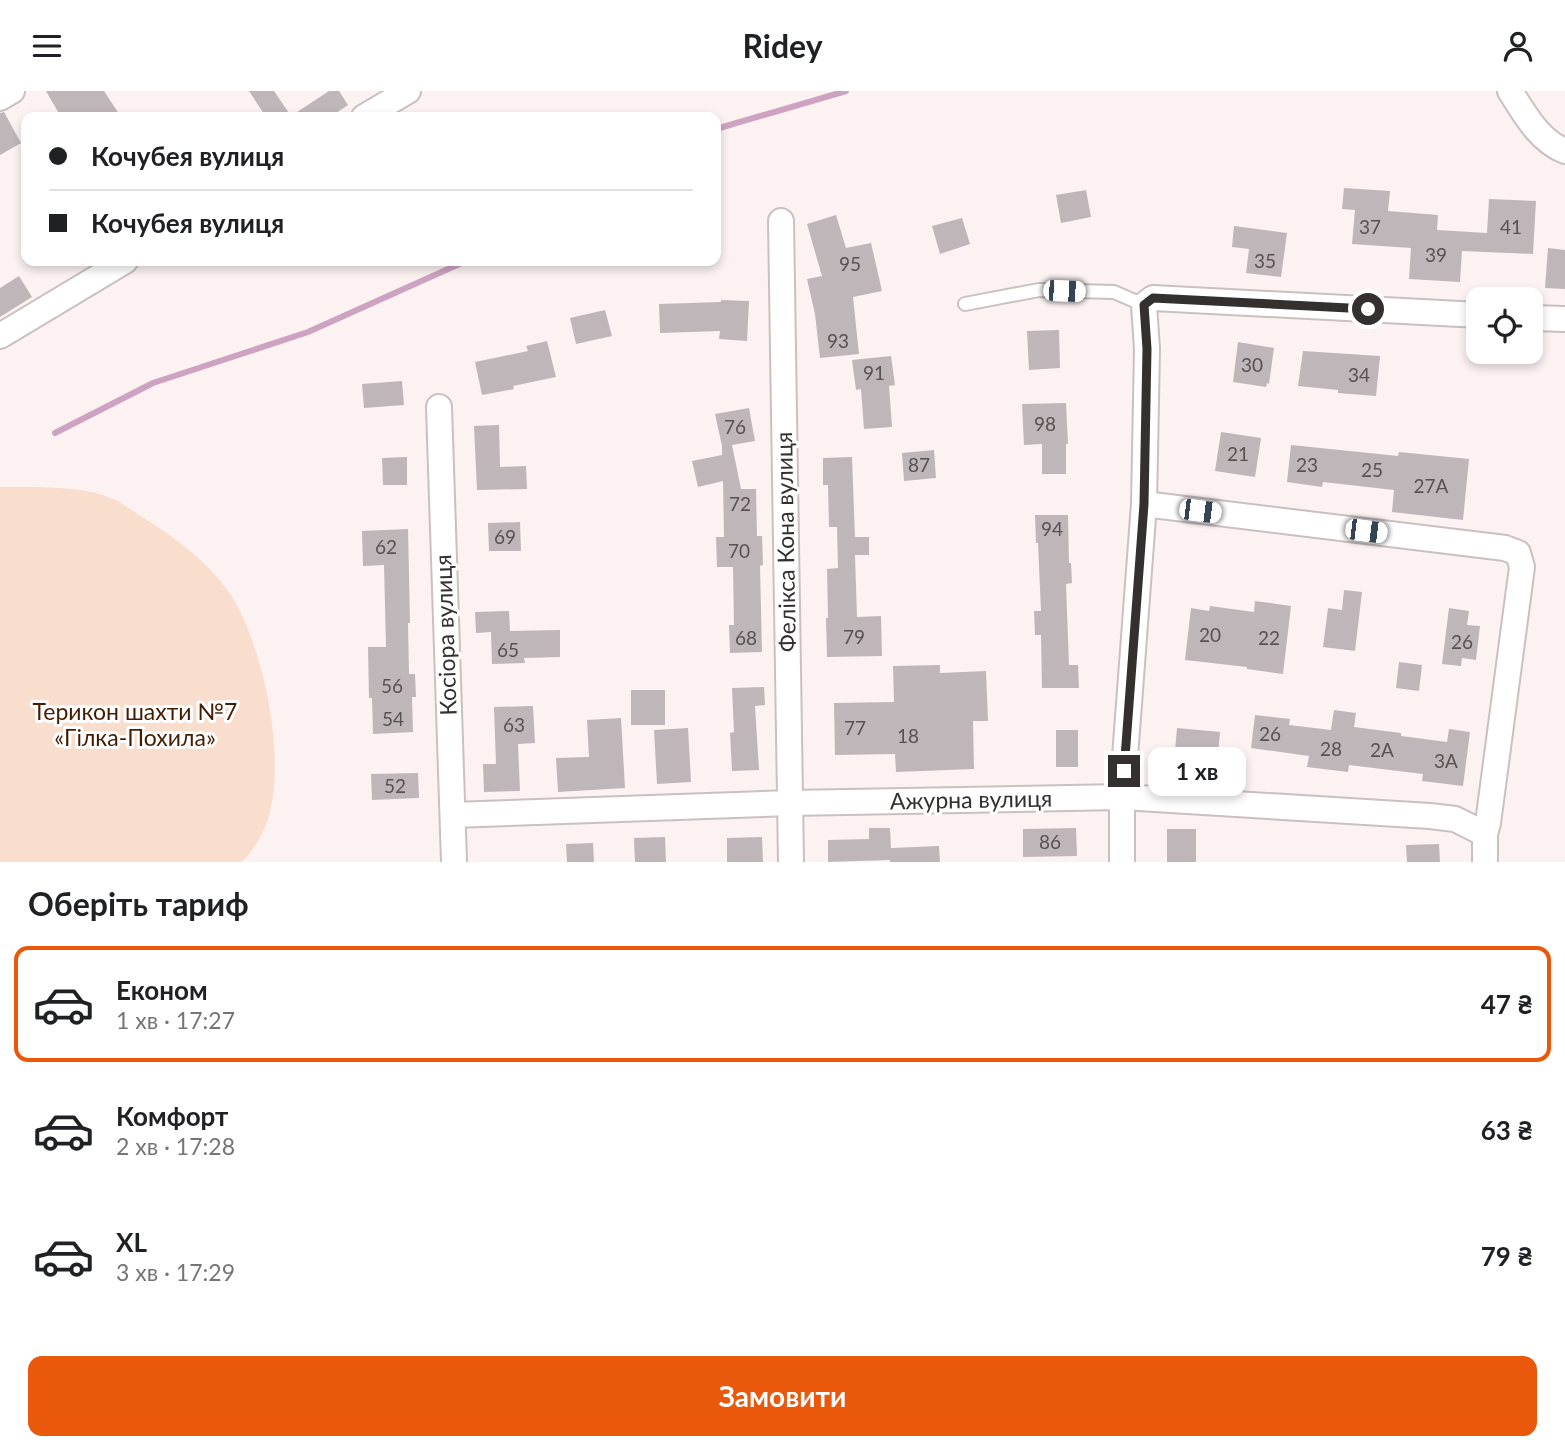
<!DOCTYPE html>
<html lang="uk">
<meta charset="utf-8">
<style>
:root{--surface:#fff;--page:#f6f6f6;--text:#202124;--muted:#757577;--line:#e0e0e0;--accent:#ea580c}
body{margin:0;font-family:Lato,sans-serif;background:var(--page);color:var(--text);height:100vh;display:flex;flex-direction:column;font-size:26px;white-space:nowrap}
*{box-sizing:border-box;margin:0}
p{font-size:23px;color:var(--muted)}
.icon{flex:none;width:38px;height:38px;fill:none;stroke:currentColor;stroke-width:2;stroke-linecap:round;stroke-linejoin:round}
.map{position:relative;height:771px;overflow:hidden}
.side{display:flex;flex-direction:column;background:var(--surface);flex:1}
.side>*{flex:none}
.guide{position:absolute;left:21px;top:21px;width:700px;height:154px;border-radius:14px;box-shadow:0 4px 10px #0003;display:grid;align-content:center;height:154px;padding:0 28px;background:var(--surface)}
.tools{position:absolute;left:1466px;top:196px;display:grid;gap:14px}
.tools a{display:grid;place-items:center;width:77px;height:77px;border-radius:14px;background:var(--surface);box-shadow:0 4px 10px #0003;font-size:35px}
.end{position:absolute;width:32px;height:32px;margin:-16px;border:9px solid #343030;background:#fff;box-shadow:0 0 0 4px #fff}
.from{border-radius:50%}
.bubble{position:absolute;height:49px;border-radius:14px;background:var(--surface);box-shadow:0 4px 10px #0003;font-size:23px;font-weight:700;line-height:49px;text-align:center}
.car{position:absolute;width:21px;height:42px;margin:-21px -10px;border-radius:9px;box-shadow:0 0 5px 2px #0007;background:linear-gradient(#fff 24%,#345 0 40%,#fff 0 76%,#345 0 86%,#fff 0)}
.guide b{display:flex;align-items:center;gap:24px;height:66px;font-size:26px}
.guide b+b{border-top:2px solid var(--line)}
.guide i{width:18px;height:18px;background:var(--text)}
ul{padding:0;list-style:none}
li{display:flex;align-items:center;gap:21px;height:116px;margin:0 14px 10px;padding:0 14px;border:4px solid transparent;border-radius:14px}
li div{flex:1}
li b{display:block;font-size:26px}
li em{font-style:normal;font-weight:700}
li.selected{border-color:var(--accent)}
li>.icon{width:63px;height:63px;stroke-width:1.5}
h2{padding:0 28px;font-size:32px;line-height:84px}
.button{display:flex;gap:14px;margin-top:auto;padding:14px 28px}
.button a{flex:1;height:80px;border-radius:14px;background:var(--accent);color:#fff;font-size:28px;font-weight:700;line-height:80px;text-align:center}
header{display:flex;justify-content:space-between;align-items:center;height:91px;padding:0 28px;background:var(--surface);font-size:32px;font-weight:700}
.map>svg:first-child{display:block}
</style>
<header><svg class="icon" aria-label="menu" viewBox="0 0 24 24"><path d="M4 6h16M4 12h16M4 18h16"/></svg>Ridey<svg class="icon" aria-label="person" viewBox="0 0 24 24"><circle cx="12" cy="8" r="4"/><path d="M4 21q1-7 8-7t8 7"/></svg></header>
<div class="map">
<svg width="1565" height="771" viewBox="0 0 1565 771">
<rect width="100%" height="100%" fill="#fcf2f2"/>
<path fill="#f9ddcd" d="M0 396C35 396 84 394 116 409 124 413 131 419 139 424 173 445 208 470 231 504 264 556 288 672 267 731 262 746 252 760 242 771H0Z"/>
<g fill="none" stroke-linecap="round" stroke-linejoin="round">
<g stroke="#cda3c1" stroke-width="6">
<polyline points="716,38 846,0"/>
<polyline points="55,342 153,292 308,241 466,170"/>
</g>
</g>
<g fill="#bfb6b9">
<polygon points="46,0 104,0 121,26 61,26"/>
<polygon points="249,0 274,0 291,25 329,0 339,0 348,14 330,26 266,26"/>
<polygon points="4,21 21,52 0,64 0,22"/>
<polygon points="1344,97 1390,100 1388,120 1438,124 1437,139 1487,142 1489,108 1536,110 1533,163 1462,160 1460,191 1409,188 1411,157 1352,153 1355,119 1342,118"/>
<polygon points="1086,99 1091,126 1061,132 1056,104"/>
<polygon points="836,124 846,157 871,152 882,200 853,206 859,263 820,267 815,223 807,188 822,185 807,133"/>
<polygon points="962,127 970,153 940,163 932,135"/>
<polygon points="1234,135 1287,142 1281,186 1246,182 1249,158 1232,156"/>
<polygon points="1548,157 1565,159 1565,198 1545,197"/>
<polygon points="19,185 32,206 0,226 0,197"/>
<polygon points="721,209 749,210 747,250 719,248 720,240 660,242 659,213 721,211"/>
<polygon points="605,219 612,245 576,253 570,227"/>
<polygon points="1059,239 1060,277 1029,279 1027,240"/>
<polygon points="547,250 556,286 513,295 514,298 482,304 475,271 528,260 526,255"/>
<polygon points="1238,251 1274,257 1269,293 1267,292 1266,296 1233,291"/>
<polygon points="1303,260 1380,265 1376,305 1338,302 1338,299 1298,295"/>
<polygon points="891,265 895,294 889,295 892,336 864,338 861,298 856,299 852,269"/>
<polygon points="402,290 404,314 364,317 362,293"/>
<polygon points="1066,312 1068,353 1066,353 1066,383 1042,383 1042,353 1024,354 1022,313"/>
<polygon points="749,317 755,350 732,354 741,398 756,398 757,445 762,445 763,474 760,475 762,561 730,562 729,534 734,534 733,476 717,476 716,446 724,446 723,390 698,396 692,370 722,364 722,355 715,323"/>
<polygon points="499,334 500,376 526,375 527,398 477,399 474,335"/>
<polygon points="1221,341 1261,347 1255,386 1215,380"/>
<polygon points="1291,354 1398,365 1399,361 1469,368 1463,429 1392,421 1394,399 1323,391 1322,396 1287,391"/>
<polygon points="934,359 936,387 904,390 902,362"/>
<polygon points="407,366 407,394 383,394 382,367"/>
<polygon points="852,366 855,446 869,446 869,464 855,464 857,526 881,525 882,565 827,566 826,527 828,527 827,478 838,477 837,436 829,436 828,394 823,394 823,367"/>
<polygon points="1035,424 1068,424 1069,472 1071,472 1072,492 1066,493 1069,574 1078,574 1079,597 1042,597 1041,544 1035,544 1034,520 1041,520 1038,452 1036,452"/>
<polygon points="520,431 521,460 489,460 488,432"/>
<polygon points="408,438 410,532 408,532 409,583 415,583 416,606 412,606 413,641 373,643 372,607 369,607 368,556 386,556 384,474 363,475 362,440"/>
<polygon points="1344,499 1362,501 1355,560 1323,556 1328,517 1342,519"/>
<polygon points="1255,510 1291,515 1283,583 1247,578 1247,576 1185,569 1191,517 1209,520 1210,515 1254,521"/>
<polygon points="1449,517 1469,520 1467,534 1480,535 1476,569 1462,567 1461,575 1442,573"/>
<polygon points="509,520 510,540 560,539 560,566 524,567 525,572 492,573 491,541 476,542 475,521"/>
<polygon points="1399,571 1422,574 1419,600 1396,597"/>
<polygon points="940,574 940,582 986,580 988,630 973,630 974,678 896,681 895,663 835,664 834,612 894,611 893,575"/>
<polygon points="764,596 765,614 755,615 759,679 732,680 730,642 734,641 732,597"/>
<rect x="631" y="599" width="34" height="35"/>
<polygon points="533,615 535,652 518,653 520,700 484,701 483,673 496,673 494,616"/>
<polygon points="1334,619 1356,622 1354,636 1401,642 1401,645 1447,651 1449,638 1470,641 1463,695 1422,690 1423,683 1349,674 1348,681 1307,676 1309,665 1251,657 1255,624 1290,628 1289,634 1331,639"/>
<polygon points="621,627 625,697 558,701 556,667 589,666 587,629"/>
<polygon points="688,637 691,691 657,693 654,639"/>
<polygon points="1177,637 1220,641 1217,675 1174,671"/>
<rect x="1056" y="639" width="22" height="37"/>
<polygon points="418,682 419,707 372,709 371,683"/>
<polygon points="869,737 890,737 891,757 939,755 940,771 890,771 890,769 828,771 828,749 869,748"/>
<polygon points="1076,737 1077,765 1023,766 1023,738"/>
<rect x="1167" y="738" width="29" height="33"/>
<polygon points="665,746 666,771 635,771 634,747"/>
<polygon points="762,746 763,771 727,771 727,747"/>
<polygon points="593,752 594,771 567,771 566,753"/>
<polygon points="1439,753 1440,771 1407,771 1406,754"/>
</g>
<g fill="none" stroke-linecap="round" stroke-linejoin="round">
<defs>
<polyline id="service" points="965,213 1039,199 1114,201 1144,214"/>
<g id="minor">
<path d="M1510 0C1524 22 1539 50 1565 60"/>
<polyline points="0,7 12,0"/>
<polyline points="364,26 408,0"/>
<polyline points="781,130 791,771"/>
<polyline points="1531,227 1565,228"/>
<polyline points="0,245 125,170"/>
<polyline points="439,316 454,771"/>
<polyline points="1144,413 1505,457 1518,462 1522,476 1488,732 1485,743 1485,771"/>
<polyline points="453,724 790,712 1122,706 1430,725 1455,728 1485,743"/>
<polyline points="1122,771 1122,706 1144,413 1147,258 1144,214 1153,207 1479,224"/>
</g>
</defs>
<use href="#service" stroke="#cac0c0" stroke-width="16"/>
<use href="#minor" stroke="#cac0c0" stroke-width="28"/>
<use href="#service" stroke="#fff" stroke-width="12"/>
<use href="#minor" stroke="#fff" stroke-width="24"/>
</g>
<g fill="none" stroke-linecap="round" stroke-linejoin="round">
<polyline stroke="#343030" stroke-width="9" points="1124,680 1144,413 1147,258 1144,214 1153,207 1368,218"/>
</g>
<g text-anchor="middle" stroke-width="6" stroke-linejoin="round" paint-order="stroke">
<g font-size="19" fill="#575252">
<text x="1370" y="143">37</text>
<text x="1511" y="143">41</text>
<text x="1436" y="171">39</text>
<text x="1265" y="177">35</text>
<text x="850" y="180">95</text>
<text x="838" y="257">93</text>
<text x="1252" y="281">30</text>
<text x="874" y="289">91</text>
<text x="1359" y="291">34</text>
<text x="1045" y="340">98</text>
<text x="735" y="343">76</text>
<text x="1238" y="370">21</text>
<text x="919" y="381">87</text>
<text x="1307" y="381">23</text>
<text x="1372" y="386">25</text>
<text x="1431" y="402">27А</text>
<text x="740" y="420">72</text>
<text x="1052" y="445">94</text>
<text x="505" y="453">69</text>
<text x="386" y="463">62</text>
<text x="739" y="467">70</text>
<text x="1210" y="551">20</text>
<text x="854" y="553">79</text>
<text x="746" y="554">68</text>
<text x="1269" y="554">22</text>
<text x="1462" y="558">26</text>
<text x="508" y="566">65</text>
<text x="392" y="602">56</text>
<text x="393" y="635">54</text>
<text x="514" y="641">63</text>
<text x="855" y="644">77</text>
<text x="1270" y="650">26</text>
<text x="908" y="652">18</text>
<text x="1331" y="665">28</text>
<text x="1382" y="666">2А</text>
<text x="1446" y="677">3А</text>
<text x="395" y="702">52</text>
<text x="1050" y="758">86</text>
</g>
<g font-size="23" fill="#343030" stroke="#fff">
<text transform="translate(786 451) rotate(-91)" y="8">Фелікса Кона вулиця</text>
<text transform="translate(446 544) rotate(-92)" y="8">Косіора вулиця</text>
<text transform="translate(971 709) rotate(-1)" y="8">Ажурна вулиця</text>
</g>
<g font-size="23" fill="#451c00" stroke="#fff">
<text x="135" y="629">Терикон шахти №7<tspan x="135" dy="26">«Гілка-Похила»</tspan></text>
</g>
</g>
</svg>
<div class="tools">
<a><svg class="icon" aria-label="locate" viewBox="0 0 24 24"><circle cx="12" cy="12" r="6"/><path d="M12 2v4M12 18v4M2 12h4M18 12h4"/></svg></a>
</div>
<i class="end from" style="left:1368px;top:218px"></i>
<i class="end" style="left:1124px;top:680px"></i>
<div class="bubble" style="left:1148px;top:656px;width:98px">1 хв</div>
<i class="car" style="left:1064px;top:200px;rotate:92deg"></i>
<i class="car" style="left:1200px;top:420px;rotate:97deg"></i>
<i class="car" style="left:1366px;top:440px;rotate:97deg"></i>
<div class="guide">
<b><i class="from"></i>Кочубея вулиця</b>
<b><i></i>Кочубея вулиця</b>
</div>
</div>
<section class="side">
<h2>Оберіть тариф</h2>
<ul>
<li class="selected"><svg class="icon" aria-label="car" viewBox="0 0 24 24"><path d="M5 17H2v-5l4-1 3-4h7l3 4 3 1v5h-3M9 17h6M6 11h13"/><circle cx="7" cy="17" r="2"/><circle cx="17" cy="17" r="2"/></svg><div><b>Економ</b><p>1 хв · 17:27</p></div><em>47 ₴</em></li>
<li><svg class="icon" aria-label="car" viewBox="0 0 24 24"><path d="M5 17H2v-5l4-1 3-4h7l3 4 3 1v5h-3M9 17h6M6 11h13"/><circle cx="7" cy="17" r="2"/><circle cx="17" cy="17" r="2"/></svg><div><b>Комфорт</b><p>2 хв · 17:28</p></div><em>63 ₴</em></li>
<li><svg class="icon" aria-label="car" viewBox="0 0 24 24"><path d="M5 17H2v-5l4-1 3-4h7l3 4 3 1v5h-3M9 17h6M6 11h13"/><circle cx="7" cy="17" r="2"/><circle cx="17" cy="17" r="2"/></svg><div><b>XL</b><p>3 хв · 17:29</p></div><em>79 ₴</em></li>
</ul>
<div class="button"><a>Замовити</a></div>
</section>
